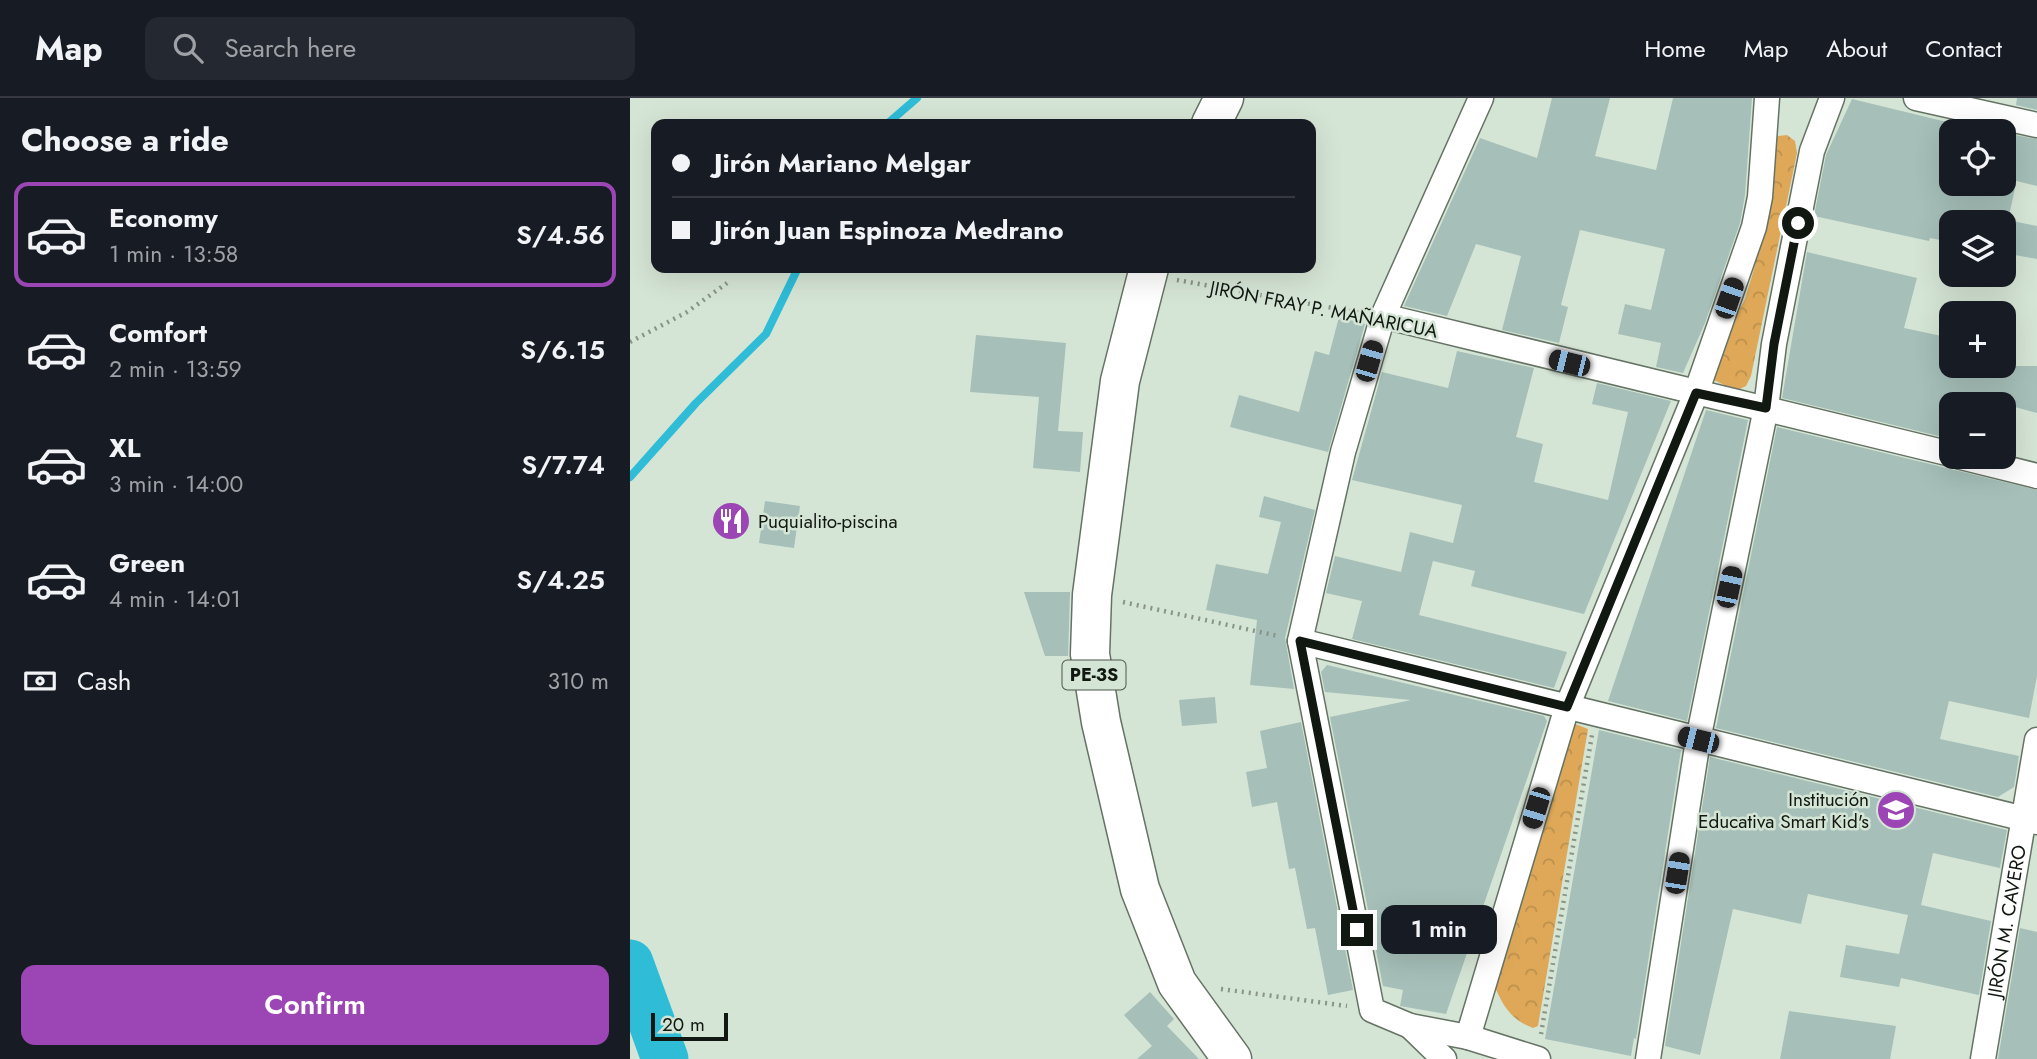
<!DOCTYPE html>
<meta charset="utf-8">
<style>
:root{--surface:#171b24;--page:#242831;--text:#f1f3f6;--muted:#9ea1a6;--line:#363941;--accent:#9b46b4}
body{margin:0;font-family:Jost,sans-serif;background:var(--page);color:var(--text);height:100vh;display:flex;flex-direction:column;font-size:26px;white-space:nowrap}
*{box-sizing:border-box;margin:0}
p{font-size:23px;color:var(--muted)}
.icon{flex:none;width:38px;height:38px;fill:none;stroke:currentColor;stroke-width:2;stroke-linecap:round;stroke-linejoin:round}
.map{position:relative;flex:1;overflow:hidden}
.side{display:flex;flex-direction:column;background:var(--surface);width:630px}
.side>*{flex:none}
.top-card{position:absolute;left:21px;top:21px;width:665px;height:154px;border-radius:14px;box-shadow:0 7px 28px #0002;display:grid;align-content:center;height:154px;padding:0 21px;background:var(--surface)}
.fabs{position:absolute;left:1309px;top:21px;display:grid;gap:14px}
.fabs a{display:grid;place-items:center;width:77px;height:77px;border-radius:14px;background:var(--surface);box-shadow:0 7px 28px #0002;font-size:35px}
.scale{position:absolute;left:21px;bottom:18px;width:77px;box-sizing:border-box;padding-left:7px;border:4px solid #111711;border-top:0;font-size:19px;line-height:24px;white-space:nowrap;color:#111711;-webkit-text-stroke:5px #d5e5d5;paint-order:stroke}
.end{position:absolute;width:32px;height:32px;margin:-16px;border:9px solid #111711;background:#fff;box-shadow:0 0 0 4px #fff}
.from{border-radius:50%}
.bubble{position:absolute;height:49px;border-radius:14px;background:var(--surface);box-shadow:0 7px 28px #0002;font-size:23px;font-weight:600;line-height:49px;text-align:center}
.car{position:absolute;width:21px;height:42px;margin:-21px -10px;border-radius:9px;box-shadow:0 0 5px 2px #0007;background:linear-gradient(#222 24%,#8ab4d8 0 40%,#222 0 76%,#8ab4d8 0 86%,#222 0)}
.top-card b{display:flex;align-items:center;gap:24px;height:66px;font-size:26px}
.top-card b+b{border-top:2px solid var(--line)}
.top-card i{width:18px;height:18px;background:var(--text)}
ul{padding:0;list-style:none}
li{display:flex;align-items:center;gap:21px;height:105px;margin:0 14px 10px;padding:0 7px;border:4px solid transparent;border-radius:14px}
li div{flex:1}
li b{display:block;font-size:26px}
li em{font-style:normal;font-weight:600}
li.on{border-color:var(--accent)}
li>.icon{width:63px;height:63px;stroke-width:1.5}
h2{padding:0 21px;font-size:32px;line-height:84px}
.pay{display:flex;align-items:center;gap:18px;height:77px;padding:0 21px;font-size:26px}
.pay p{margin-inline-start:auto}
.primary-button{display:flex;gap:14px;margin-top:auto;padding:14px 21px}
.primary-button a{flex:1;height:80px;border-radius:14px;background:var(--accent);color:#fff;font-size:28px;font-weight:600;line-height:80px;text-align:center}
header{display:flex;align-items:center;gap:42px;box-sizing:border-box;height:98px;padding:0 35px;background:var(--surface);border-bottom:2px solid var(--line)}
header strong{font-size:33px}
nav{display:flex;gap:38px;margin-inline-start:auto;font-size:24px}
.search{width:490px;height:63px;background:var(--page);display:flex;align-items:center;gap:18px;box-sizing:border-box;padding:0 24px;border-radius:14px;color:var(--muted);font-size:26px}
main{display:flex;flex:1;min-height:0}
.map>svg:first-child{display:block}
</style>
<header>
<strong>Map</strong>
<div class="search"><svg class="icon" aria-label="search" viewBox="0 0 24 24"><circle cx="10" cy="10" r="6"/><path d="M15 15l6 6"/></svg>Search here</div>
<nav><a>Home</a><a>Map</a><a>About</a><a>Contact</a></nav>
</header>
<main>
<section class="side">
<h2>Choose a ride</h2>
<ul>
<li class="on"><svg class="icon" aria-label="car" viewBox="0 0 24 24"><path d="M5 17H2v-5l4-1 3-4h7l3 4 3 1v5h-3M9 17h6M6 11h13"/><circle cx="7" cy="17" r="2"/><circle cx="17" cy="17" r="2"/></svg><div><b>Economy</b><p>1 min · 13:58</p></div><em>S/4.56</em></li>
<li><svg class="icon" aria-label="car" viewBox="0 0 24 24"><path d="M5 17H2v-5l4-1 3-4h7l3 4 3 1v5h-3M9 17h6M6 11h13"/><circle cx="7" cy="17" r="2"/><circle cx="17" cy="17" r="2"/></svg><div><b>Comfort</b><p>2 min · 13:59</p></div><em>S/6.15</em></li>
<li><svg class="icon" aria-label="car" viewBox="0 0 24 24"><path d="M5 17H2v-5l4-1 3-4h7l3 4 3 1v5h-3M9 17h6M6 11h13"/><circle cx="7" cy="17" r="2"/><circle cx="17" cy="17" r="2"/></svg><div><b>XL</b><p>3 min · 14:00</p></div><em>S/7.74</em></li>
<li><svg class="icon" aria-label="car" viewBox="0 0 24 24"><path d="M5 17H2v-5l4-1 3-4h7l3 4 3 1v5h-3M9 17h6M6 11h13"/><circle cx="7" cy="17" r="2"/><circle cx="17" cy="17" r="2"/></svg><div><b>Green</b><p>4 min · 14:01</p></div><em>S/4.25</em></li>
</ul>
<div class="pay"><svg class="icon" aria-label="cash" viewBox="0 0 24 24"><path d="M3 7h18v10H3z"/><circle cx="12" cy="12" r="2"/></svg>Cash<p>310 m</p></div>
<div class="primary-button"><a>Confirm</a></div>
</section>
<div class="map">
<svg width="1407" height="961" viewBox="0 0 1407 961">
<defs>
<pattern id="forest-crowns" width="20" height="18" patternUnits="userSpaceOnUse" patternTransform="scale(1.75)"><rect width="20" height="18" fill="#dea858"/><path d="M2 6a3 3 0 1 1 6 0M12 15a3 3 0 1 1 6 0" fill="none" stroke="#bd904c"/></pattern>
<pattern id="water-waves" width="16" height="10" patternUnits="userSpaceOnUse" patternTransform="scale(1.75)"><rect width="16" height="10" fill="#2ebcd7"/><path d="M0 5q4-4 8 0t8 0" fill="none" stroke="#28a1b8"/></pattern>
</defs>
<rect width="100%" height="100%" fill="#d5e5d5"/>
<g fill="url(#forest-crowns)">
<polygon points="1157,37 1165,43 1167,55 1121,278 1116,288 1106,293 1084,282 1079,273 1115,201 1124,171 1131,140 1142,47 1148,38"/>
<path d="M943 625 958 631 908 928 903 930C879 921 872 906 862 882Z"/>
</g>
<polygon fill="url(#water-waves)" points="0,848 17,878 34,920 16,933 0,893"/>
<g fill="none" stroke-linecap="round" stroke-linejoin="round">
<g stroke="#2ebcd7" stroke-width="8">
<polyline points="257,26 287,0"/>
<polyline points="0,379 66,305 136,236 168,170"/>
</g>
<polyline stroke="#2ebcd7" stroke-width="47" points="0,865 35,961"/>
</g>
<g fill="#a6bfb9">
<polygon points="922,0 980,0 965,58 1026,72 1043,0 1122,0 1115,97 1110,125 1075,225 1053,275 1026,269 1031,245 988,236 995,206 1021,212 1035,151 950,132 931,207 938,209 929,245 872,232 891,158 846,146 817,218 774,208 850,40 907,60"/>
<polygon points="1387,0 1407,0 1407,12 1386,7"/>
<polygon points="1222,1 1321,25 1321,86 1386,86 1378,122 1407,128 1407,161 1374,155 1374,124 1321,124 1321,144 1300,140 1299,143 1184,118 1196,57"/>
<polygon points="1374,35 1407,41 1407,88 1374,80"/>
<polygon points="1177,154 1287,180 1274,230 1321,240 1321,268 1407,268 1407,315 1374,306 1321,306 1321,341 1152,300"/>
<polygon points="709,219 735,226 698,354 600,329 609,297 669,314 685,253 699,257"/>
<polygon points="346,237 436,245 428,333 453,334 450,374 403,370 409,299 340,294"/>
<polygon points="827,253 904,270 886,339 913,346 904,384 978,402 998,314 962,306 967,285 1041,303 954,516 841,488 845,473 803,463 789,517 937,554 924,590 722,541 732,503 696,495 705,458 771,474 780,434 823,445 832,407 722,382 752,274 818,290"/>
<polygon points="1076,312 1118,322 1057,623 978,603"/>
<polygon points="1147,329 1407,392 1407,578 1399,620 1319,603 1310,641 1389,658 1384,689 1368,699 1086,630"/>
<polygon points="634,398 685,412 655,540 664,591 620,587 627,522 576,512 586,466 638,476 651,424 629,419"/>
<polygon points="135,403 170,408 164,450 129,445"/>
<polygon points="394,494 440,494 438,558 415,558"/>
<polygon points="697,567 914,618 917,623 816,916 770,908 773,892 753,888 700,619 781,602 695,594 691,574"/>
<polygon points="585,599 587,625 552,628 549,602"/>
<polygon points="671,624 723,892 698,897 685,830 677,831 665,770 659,771 647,704 622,709 616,674 637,670 630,633"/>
<polygon points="969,632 1051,652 1006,941 1004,940 1001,958 915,941"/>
<polygon points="1080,659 1377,732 1370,770 1303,755 1291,807 1361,823 1349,897 1271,880 1269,889 1210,879 1216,847 1269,856 1278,817 1178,796 1171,826 1103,811 1070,957 1035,948"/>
<polygon points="1390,830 1407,834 1407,961 1368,961"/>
<polygon points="520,894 544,921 537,928 569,961 507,961 522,948 494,917"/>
<polygon points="1159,913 1266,928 1260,961 1150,961"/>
</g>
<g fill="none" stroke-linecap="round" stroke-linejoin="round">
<defs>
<g id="minor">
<polyline points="851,0 753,218 713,354 670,543 742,912 780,928 838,939 908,961"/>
<polyline points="1286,0 1407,27"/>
<polyline points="753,218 1321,356"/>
<polyline points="1331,359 1407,378"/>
<polyline points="670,543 1407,724"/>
<polyline points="780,928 814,961"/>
<polyline points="838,939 937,609 1066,295 1124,129 1130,99 1137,0"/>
<polyline points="1018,961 1068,642 1136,310 1144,246 1182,53 1202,0"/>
<path id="s1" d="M1353 961 1407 642"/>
</g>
<g id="trunk">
<polyline points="581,26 594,0"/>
<polyline points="519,170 490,283 462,497 460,556 471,624 510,791 547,885 602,961"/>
</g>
</defs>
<use href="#minor" stroke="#657364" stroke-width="27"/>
<use href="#trunk" stroke="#657364" stroke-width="41"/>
<g stroke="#889488" stroke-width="4.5" stroke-dasharray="2 5" stroke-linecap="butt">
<polyline points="547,182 731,215"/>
<polyline points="0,244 57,214 97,185"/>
<polyline points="493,504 648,538"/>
<polyline points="591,891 717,908"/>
<polyline points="911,936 962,637"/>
</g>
<use href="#minor" stroke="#fff" stroke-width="24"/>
<use href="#trunk" stroke="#fff" stroke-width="38"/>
</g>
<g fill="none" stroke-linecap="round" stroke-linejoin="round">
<polyline stroke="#111711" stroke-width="9" points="727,832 670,543 937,609 1066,295 1136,310 1144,246 1168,125"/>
</g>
<defs>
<symbol id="restaurant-disc" viewBox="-11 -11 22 22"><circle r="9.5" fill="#9b46b4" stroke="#d5e5d5"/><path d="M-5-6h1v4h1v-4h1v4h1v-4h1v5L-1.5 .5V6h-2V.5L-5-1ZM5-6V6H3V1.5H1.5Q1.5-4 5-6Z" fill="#fff"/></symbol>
<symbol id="school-disc" viewBox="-11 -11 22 22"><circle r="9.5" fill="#9b46b4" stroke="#d5e5d5"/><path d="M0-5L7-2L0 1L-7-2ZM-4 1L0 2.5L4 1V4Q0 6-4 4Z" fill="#fff"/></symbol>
</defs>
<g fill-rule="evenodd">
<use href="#restaurant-disc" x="79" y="401" width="44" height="44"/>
<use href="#school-disc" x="1244" y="690" width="44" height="44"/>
</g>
<g text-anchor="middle" stroke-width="5" stroke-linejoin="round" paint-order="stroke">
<rect fill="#d5e5d5" stroke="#4c554c" stroke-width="2" x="432.5" y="562.5" width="63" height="29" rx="5"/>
<g font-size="18" font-weight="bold" fill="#111711">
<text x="464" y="583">PE-3S</text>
</g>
<g font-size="19" fill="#111711" stroke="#d5e5d5">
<text transform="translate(694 211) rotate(11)" y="7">JIRÓN FRAY P. MAÑARICUA</text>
<text dy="7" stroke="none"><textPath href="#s1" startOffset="140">JIRÓN M. CAVERO</textPath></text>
</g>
<g font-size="19" fill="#111711" stroke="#d5e5d5" text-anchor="start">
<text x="128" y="430">Puquialito-piscina</text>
<text x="1239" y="708" text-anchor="end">Institución<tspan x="1239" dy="22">Educativa Smart Kid's</tspan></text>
</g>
</g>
</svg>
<div class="fabs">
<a><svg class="icon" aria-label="locate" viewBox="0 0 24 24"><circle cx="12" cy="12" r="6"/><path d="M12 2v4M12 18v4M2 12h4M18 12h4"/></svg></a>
<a><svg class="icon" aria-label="layers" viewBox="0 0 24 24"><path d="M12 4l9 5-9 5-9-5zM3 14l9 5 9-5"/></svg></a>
<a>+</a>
<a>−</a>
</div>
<div class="scale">20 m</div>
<i class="end from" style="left:1168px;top:125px"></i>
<i class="end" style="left:727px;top:832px"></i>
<div class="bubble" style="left:751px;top:807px;width:116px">1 min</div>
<i class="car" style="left:1099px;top:200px;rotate:19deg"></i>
<i class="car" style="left:739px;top:263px;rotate:16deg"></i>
<i class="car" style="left:939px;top:265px;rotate:284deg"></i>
<i class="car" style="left:1099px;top:489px;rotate:12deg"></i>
<i class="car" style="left:1068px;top:642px;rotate:284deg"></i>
<i class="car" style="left:906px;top:710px;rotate:197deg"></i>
<i class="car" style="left:1047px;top:775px;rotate:9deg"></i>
<div class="top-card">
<b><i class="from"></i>Jirón Mariano Melgar</b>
<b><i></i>Jirón Juan Espinoza Medrano</b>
</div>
</div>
</main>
